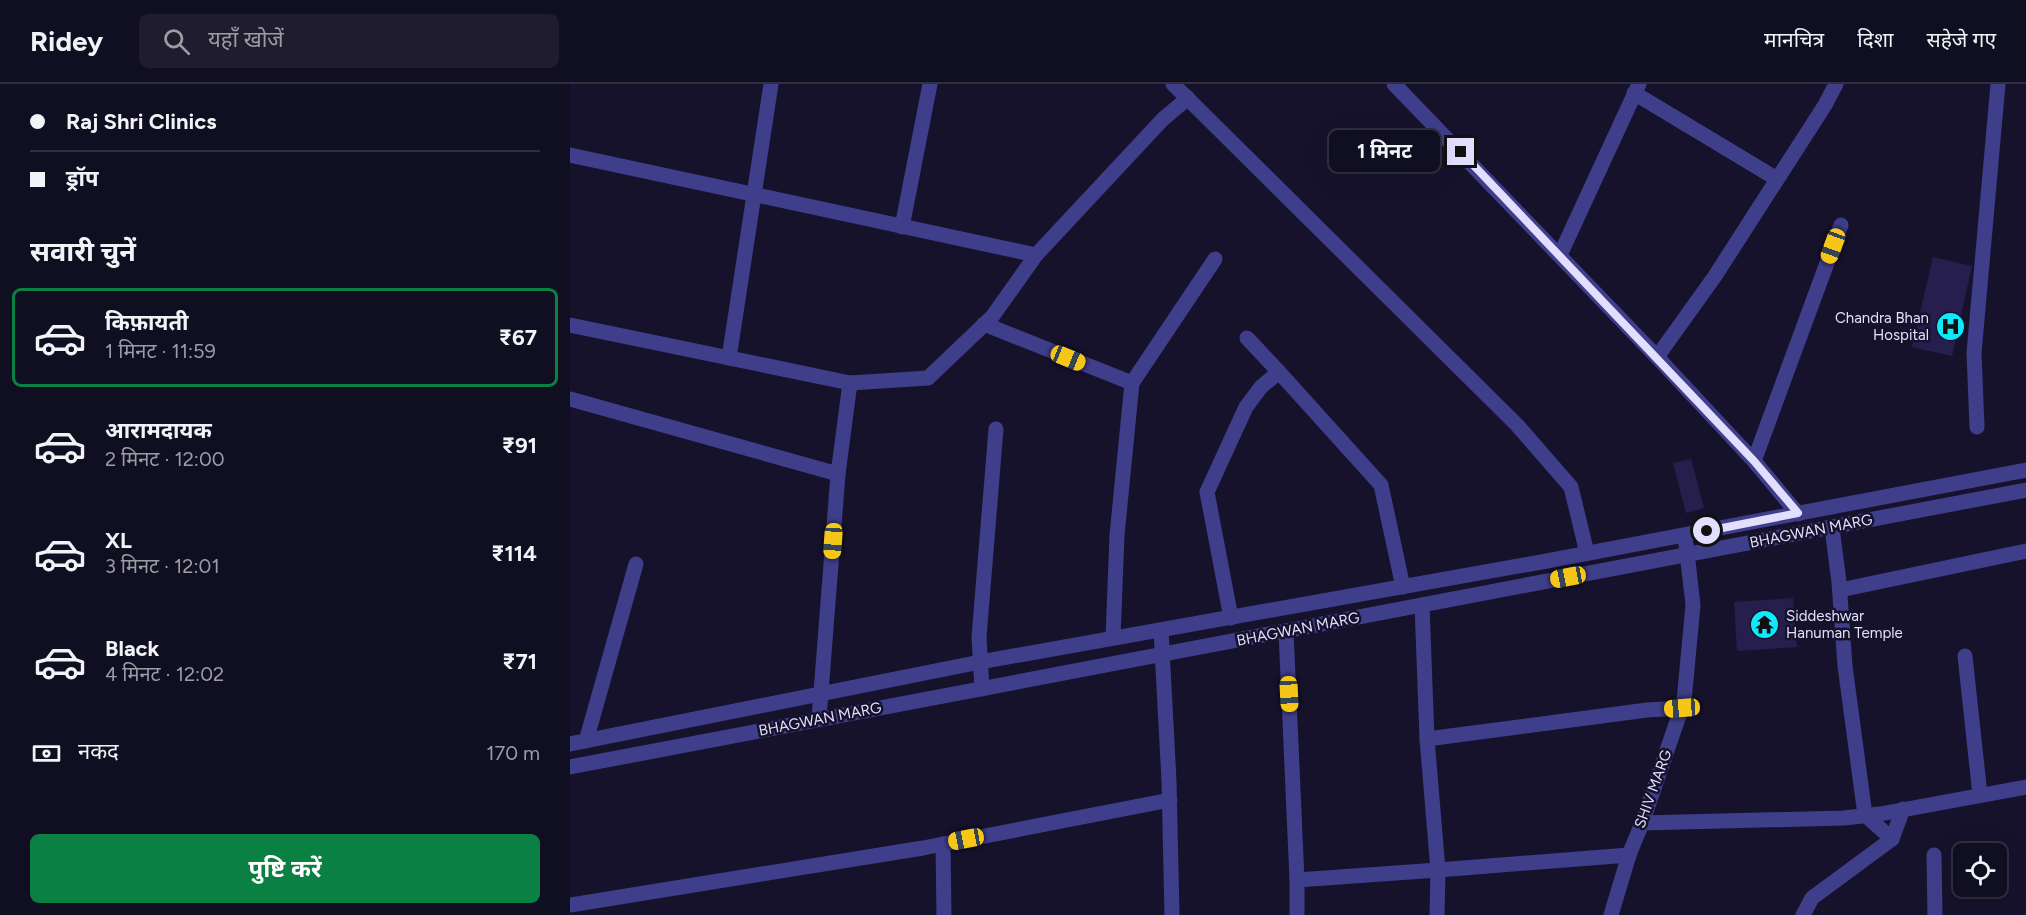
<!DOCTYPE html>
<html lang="hi">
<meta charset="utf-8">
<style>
:root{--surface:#100e21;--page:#1e1c2e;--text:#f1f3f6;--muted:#9c9ca5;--line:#302e3f;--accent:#0b8043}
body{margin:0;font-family:Figtree,"Noto Sans Devanagari",sans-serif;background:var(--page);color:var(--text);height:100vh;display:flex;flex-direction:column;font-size:22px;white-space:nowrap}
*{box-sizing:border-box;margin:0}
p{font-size:20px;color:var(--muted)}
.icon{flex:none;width:33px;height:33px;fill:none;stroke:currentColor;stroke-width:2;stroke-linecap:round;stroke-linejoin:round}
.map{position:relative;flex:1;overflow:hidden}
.side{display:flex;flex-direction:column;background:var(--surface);width:570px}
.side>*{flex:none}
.top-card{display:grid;align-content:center;height:132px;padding:0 30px;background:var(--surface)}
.fabs{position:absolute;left:1383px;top:759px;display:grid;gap:12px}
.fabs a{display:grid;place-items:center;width:54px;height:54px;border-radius:9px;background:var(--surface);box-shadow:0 6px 24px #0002,0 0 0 2px var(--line);font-size:30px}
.end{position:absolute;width:27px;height:27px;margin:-14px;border:8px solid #e1defe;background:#111;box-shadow:0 0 0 3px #111}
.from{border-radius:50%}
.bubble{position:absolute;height:42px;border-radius:9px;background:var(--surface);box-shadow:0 6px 24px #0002,0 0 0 2px var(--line);font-size:20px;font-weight:700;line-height:42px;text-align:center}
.car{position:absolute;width:18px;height:36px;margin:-18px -9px;border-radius:8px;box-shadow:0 0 4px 2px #0007;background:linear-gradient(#f5c518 24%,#345 0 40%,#f5c518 0 76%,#345 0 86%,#f5c518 0)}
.top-card b{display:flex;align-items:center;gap:21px;height:57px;font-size:22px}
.top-card b+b{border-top:2px solid var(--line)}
.top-card i{width:15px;height:15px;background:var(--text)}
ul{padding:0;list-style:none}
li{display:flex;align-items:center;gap:18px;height:99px;margin:0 12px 9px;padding:0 18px;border:3px solid transparent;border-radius:9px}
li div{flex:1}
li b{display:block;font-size:22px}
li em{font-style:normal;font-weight:700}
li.active{border-color:var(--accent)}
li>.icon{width:54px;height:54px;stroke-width:1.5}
h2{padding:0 30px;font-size:27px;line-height:72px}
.pay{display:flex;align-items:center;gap:15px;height:66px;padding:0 30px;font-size:22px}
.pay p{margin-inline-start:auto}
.button{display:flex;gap:12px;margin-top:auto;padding:12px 30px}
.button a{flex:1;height:69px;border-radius:9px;background:var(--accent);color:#fff;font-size:24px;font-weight:700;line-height:69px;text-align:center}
header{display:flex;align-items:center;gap:36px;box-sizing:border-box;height:84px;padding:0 30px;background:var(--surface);border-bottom:2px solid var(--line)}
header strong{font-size:28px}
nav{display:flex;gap:33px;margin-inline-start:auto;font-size:21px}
.search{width:420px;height:54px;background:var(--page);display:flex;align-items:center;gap:15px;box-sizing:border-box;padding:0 21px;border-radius:9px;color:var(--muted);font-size:22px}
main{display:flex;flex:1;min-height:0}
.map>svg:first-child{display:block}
</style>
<header>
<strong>Ridey</strong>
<div class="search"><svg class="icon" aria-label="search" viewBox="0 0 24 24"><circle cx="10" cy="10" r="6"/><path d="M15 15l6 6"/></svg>यहाँ खोजें</div>
<nav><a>मानचित्र</a><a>दिशा</a><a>सहेजे गए</a></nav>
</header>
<main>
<section class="side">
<div class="top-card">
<b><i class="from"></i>Raj Shri Clinics</b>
<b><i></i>ड्रॉप</b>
</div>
<h2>सवारी चुनें</h2>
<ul>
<li class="active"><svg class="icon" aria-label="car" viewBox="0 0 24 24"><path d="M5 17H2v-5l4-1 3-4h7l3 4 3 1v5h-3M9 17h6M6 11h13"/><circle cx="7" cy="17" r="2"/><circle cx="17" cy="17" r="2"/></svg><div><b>किफ़ायती</b><p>1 मिनट · 11:59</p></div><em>₹67</em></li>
<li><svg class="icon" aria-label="car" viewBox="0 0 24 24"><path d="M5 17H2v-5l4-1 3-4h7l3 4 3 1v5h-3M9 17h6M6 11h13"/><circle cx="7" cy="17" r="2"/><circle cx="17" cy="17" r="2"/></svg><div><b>आरामदायक</b><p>2 मिनट · 12:00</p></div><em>₹91</em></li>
<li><svg class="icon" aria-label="car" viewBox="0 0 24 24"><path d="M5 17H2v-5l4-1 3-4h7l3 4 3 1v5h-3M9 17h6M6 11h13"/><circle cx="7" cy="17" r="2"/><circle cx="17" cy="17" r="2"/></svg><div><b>XL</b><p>3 मिनट · 12:01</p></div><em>₹114</em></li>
<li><svg class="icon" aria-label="car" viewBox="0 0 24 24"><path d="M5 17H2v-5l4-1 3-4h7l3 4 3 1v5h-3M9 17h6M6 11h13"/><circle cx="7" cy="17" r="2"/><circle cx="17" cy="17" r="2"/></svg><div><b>Black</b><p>4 मिनट · 12:02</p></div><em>₹71</em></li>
</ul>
<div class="pay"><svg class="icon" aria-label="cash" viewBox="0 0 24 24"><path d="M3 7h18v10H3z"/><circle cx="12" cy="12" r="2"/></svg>नकद<p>170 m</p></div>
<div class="button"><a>पुष्टि करें</a></div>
</section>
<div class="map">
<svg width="1456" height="831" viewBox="0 0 1456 831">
<rect width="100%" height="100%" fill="#16122c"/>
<g fill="#261f4d">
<polygon points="1363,173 1402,182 1382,272 1342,263"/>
<polygon points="1121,375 1134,424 1116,429 1103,379"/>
<polygon points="1223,514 1227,563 1167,567 1164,518"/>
</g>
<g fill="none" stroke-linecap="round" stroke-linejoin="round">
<g stroke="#3f3e8a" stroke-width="15">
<polyline points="603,0 947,341 1001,403 1017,469"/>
<polyline points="824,0 1087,273 1184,377 1228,430"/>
<polyline points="1064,9 1207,95"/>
<polyline points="0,71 466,171"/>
<polyline points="332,143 360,0"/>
<polyline points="990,171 1069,0"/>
<polyline points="414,240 562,299"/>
<polyline points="0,241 280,299 268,390 249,634"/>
<polyline points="677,254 709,288"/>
<polyline points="1087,273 1145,192 1255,21 1266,0"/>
<polyline points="159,274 201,0"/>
<polyline points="280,299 358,294 422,233 466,171 593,35 618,14"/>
<polyline points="0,315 268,390"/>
<polyline points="1407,343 1404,269 1428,0"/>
<polyline points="1184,377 1271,141"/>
<polyline points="1262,444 1269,498 1275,582 1295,731 1322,755"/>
<polyline points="1270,506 1456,467"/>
<polyline points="852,521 857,655"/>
<polyline points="661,534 637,408 676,323 691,303 709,288 811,401 833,503"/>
<polyline points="591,546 599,697 602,831"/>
<polyline points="716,547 727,796 727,831"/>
<polyline points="543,554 547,451 562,299 645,175"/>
<polyline points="1395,572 1410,711"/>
<polyline points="412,605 409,553 426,345"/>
<polyline points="16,657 66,480"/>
<polyline points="0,660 410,578 977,477 1456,386"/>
<polyline points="0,683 1456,406"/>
<polyline points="1072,739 1274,734 1310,730 1456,703"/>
<polyline points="373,760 374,831"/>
<polyline points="1364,771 1365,831"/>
<polyline points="727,796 868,786 857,655 1077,626 1112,624"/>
<polyline points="0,821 353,764 600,716"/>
<polyline points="867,831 868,786 1059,771"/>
<polyline points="1041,831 1059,771 1072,739 1114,617 1123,521 1116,460"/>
<polyline points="1233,831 1242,814 1322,755 1333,725"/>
</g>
</g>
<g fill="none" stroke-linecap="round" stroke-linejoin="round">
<polyline stroke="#e1defe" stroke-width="8" points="891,68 1184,377 1228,429 1137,447"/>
</g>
<defs>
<symbol id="hospital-disc" viewBox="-11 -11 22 22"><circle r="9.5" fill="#0eeafa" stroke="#16122c"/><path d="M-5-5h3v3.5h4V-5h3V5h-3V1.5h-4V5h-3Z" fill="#111"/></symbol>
<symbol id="temple-disc" viewBox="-11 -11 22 22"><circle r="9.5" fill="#0eeafa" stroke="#16122c"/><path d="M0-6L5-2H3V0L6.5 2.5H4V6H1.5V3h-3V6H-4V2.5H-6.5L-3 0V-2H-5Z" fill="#111"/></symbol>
</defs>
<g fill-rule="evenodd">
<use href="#hospital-disc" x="1364" y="226" width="33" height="33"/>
<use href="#temple-disc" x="1178" y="524" width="33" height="33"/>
</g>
<g text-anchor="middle" stroke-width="5" stroke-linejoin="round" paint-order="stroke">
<g font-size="15" fill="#e1defe" stroke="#16122c" text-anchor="end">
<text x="1359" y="239">Chandra Bhan<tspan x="1359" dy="17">Hospital</tspan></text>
<text x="1216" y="537" text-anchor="start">Siddeshwar<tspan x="1216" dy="17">Hanuman Temple</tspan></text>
</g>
<g font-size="15" fill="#e1defe" stroke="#16122c">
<text transform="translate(1241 447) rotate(-11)" y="5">BHAGWAN MARG</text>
<text transform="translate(728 545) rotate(-11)" y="5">BHAGWAN MARG</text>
<text transform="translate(250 635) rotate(-11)" y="5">BHAGWAN MARG</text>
<text transform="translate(1083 705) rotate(-70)" y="5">SHIV MARG</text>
</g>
</g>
</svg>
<div class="fabs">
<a><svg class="icon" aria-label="locate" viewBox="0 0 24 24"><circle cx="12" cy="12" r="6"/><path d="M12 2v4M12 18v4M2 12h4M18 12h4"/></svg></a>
</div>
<i class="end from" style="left:1137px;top:447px"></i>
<i class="end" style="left:891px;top:68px"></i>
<div class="bubble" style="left:759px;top:46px;width:111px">1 मिनट</div>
<i class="car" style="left:1263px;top:162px;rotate:200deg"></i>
<i class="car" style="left:498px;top:274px;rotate:112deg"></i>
<i class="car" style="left:263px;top:457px;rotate:184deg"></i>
<i class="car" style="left:998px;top:493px;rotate:259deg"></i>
<i class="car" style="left:719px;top:610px;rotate:177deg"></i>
<i class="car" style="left:1112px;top:624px;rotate:266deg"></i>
<i class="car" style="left:396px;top:755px;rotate:259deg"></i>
</div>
</main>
